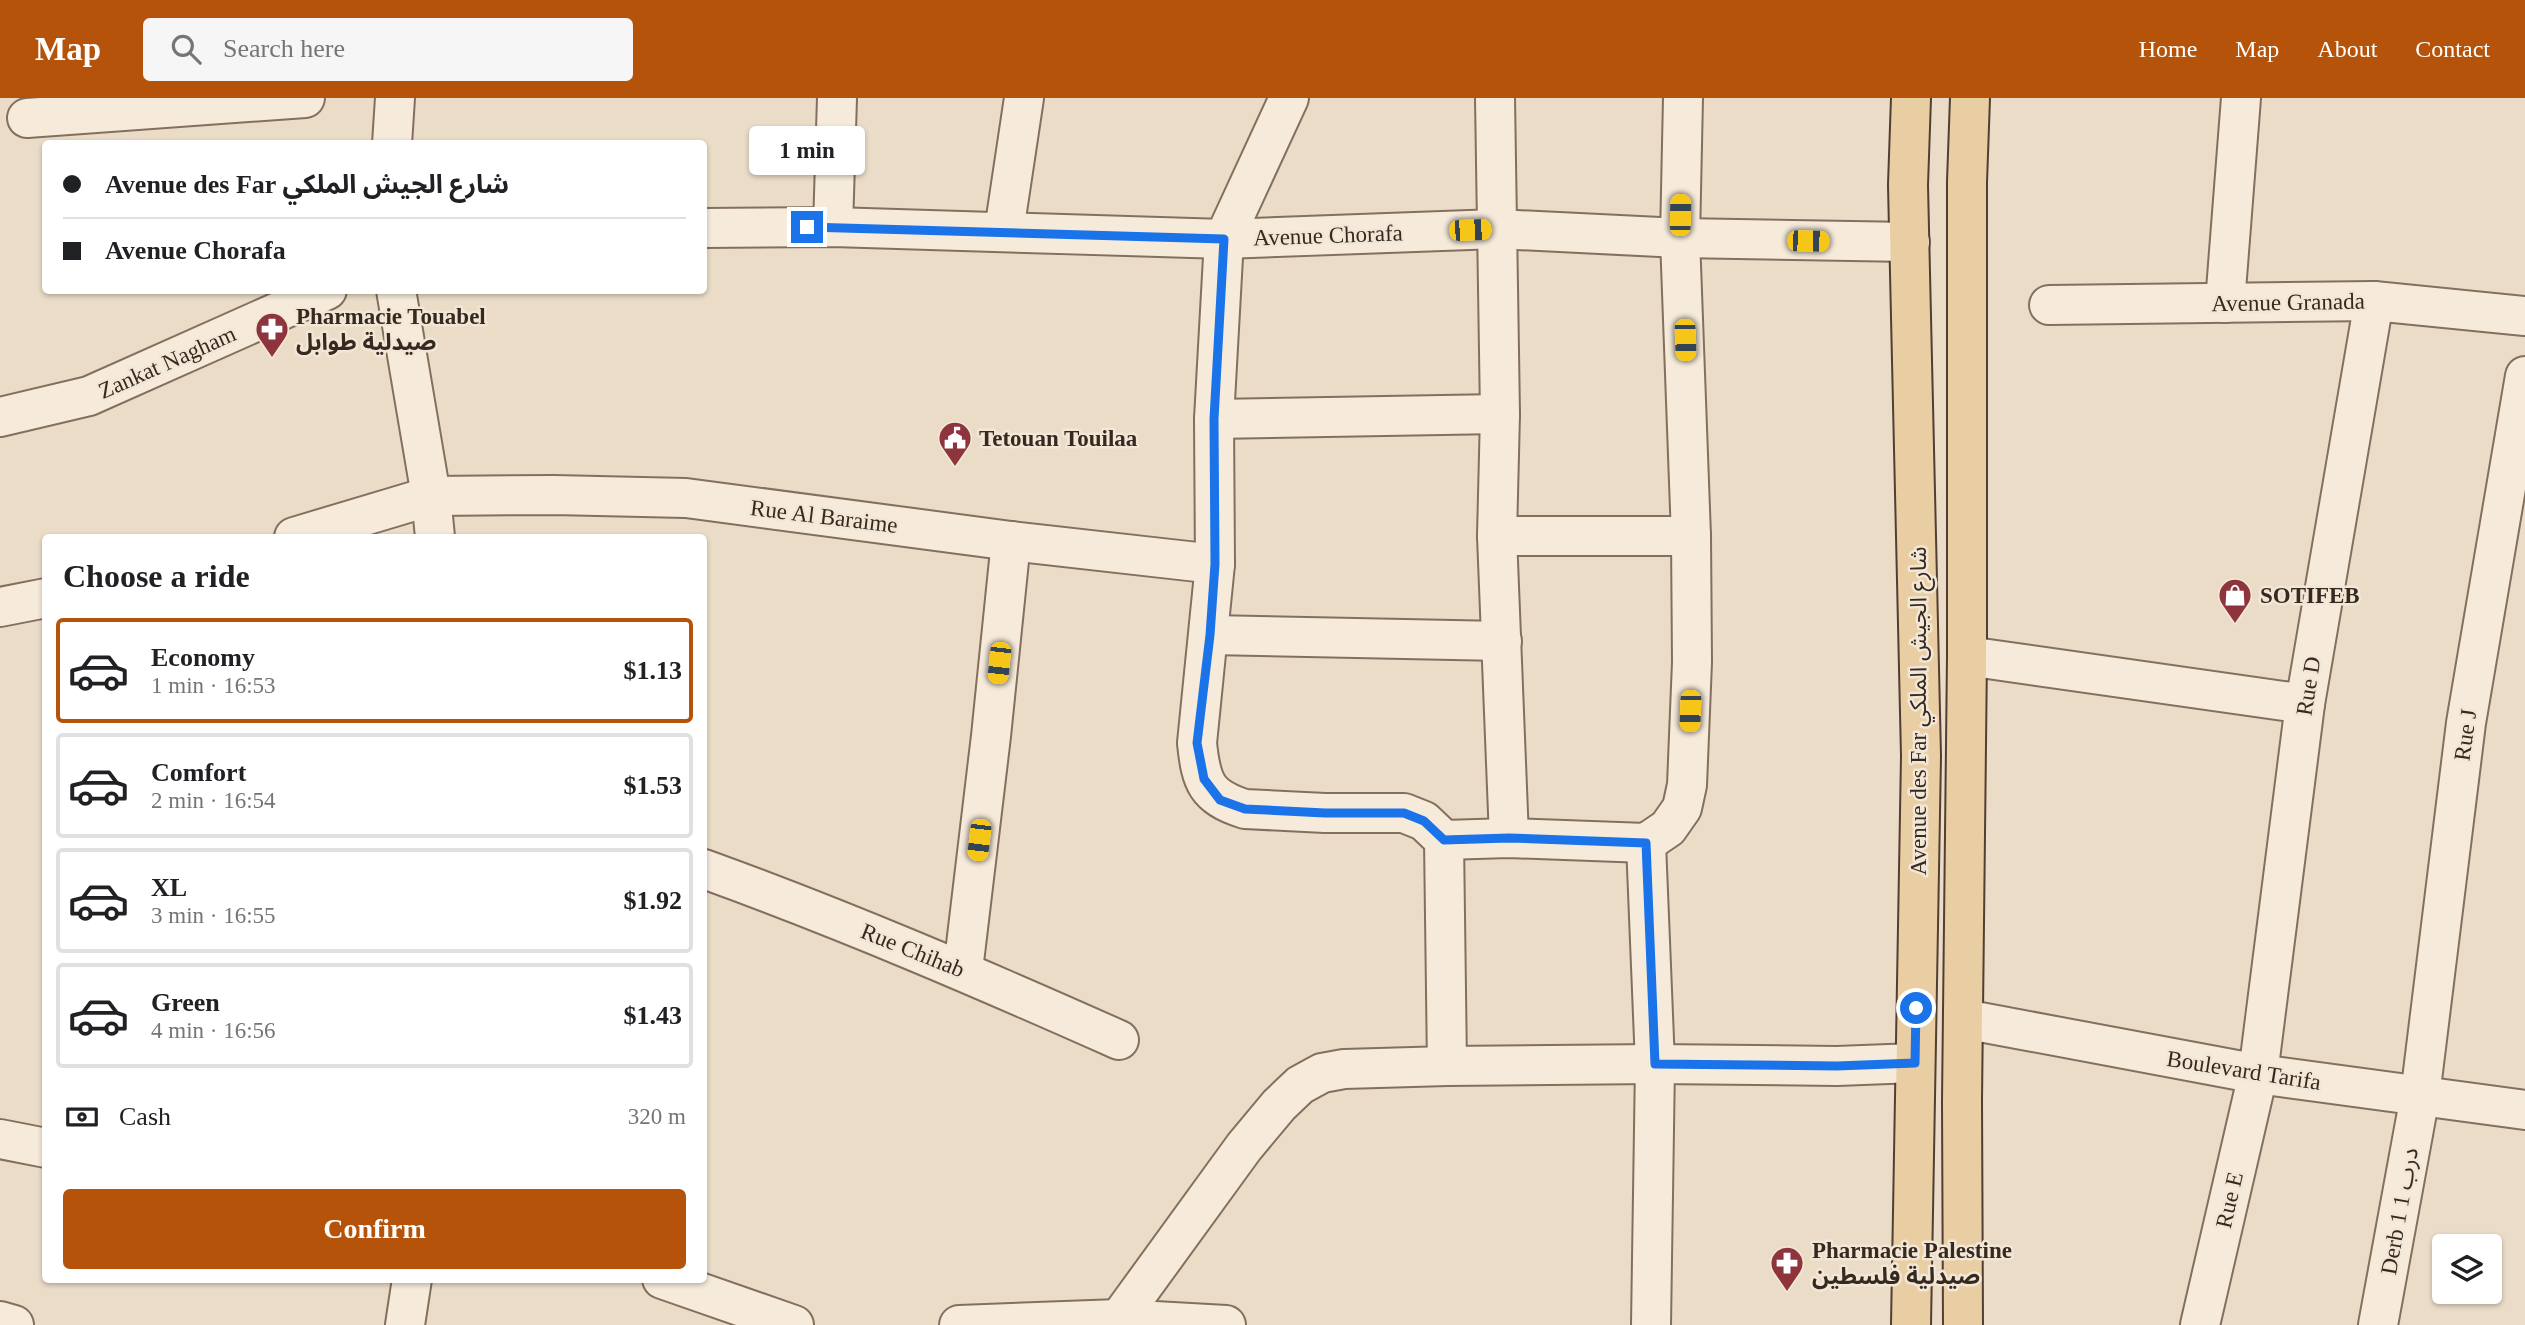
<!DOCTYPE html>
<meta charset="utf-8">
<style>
:root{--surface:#fff;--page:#f6f6f6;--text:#202124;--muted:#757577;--line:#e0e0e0;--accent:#b45309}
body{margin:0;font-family:"Times New Roman","Noto Sans Arabic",serif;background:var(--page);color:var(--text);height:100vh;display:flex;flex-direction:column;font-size:26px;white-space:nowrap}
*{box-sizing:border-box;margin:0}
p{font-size:23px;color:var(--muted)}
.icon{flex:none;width:38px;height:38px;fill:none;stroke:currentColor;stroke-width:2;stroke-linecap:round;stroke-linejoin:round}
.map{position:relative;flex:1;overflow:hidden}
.drawer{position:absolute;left:42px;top:436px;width:665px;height:749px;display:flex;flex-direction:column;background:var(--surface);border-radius:7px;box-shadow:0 2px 5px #0004}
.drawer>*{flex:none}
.top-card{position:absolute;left:42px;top:42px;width:665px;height:154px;border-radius:7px;box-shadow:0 2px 5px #0004;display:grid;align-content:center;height:154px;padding:0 21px;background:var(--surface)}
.fabs{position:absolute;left:2432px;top:1136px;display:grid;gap:14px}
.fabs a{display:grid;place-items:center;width:70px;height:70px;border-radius:7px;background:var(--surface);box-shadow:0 2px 5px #0004;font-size:35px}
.end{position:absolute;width:32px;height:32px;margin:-16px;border:9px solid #1a73e8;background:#fff;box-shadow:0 0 0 4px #fff}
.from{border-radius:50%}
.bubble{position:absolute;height:49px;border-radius:7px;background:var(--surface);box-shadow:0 2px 5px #0004;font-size:23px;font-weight:800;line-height:49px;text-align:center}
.car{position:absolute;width:21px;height:42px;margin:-21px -10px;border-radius:9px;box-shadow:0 0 5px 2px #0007;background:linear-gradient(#f5c518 24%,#345 0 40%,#f5c518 0 76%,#345 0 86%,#f5c518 0)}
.top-card b{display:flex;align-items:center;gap:24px;height:66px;font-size:26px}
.top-card b+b{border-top:2px solid var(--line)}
.top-card i{width:18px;height:18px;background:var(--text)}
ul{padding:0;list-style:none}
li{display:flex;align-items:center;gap:21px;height:105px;margin:0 14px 10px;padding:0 7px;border:4px solid var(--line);border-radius:7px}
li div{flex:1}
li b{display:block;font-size:26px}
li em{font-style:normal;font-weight:800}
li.selected{border-color:var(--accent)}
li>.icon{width:63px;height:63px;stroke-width:1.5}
h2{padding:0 21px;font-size:32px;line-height:84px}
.pay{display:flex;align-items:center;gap:18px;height:77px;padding:0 21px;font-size:26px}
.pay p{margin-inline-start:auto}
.button{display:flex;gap:14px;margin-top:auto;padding:14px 21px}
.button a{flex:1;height:80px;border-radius:7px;background:var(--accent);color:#fff;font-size:28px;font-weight:800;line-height:80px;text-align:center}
header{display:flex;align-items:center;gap:42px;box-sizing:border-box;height:98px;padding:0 35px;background:var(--accent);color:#fff}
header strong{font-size:33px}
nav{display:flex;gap:38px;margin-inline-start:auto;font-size:24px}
.search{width:490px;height:63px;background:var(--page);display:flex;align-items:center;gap:18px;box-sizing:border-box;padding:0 24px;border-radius:7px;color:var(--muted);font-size:26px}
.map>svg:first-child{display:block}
</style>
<header>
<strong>Map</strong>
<div class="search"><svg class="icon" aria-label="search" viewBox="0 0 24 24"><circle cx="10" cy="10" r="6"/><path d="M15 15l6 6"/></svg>Search here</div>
<nav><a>Home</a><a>Map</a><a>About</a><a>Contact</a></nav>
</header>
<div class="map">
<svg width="2525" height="1227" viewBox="0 0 2525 1227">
<rect width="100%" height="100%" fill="#eadcc7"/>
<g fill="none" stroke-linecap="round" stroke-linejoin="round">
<defs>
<g id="minor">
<path d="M1289 0 1224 141 1214 321 1215 466 1197 645C1201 684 1206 699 1245 711L1325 715H1404L1424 723 1444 742 1447 968"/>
<polyline points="1495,0 1500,316 1497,438 1509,740"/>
<polyline points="27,20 305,0"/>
<polyline points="833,129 837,0"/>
<polyline points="704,130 833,129 1224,141 1497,131 1680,140 1910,144"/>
<polyline points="1004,133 1024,0"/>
<polyline points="2225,205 2241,0"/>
<polyline points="2049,207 2374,203 2525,218"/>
<polyline points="0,319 89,298 327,192"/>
<polyline points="1214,321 1500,316"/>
<polyline points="1497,438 1691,438"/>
<polyline points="294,439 431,398 554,397 686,400 1011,443 1215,466"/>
<polyline points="0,509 46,500"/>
<polyline points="1210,537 1502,543"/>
<polyline points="1967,558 2305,606"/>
<polyline points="1444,742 1509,740 1646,745 1668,730 1682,710 1687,687 1692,564 1691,438 1680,140 1683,0"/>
<polyline points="1646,745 1655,966 1651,1227"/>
<path d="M704 771C845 822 982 881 1119 942"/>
<polyline points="963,872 991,638 1011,443"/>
<polyline points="1964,921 2258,976 2525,1012"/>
<polyline points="0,1041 46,1050"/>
<polyline points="662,1181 794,1227"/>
<polyline points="1119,1221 1244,1049 1279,1007 1300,987 1322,975 1344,971 1447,968 1655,966 1837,968 1915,965"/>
<polyline points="0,1223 14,1227"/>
<polyline points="959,1227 1119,1221 1226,1227"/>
<polyline points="2200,1227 2258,976 2305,606 2374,203"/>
<polyline points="2378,1227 2420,998 2466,625 2525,278"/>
</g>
<g id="tertiary">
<polyline points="392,46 395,0"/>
<polyline points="396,192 431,398 435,439"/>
<polyline points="405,1227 412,1181"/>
</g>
<g id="primary">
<polyline points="1911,1227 1921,658 1908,87 1911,0"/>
<polyline points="1963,1227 1962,1003 1967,558 1967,84 1970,0"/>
</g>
</defs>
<use href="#minor" stroke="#846f5e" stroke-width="42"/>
<use href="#tertiary" stroke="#846f5e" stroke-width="42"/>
<use href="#primary" stroke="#523e32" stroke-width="42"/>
<use href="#minor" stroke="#f6ebda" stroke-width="38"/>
<use href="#tertiary" stroke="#f6ebda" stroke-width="38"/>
<use href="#primary" stroke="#e9cda3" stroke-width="38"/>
</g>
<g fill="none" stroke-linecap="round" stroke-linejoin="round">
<polyline stroke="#1a73e8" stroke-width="9" points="807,129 1224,141 1214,321 1215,466 1210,537 1197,645 1204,681 1220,702 1245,711 1325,715 1404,715 1424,723 1444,742 1509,740 1646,745 1655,966 1837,968 1915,965 1916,910"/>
</g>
<defs>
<symbol id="pharmacy-pin" viewBox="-11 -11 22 30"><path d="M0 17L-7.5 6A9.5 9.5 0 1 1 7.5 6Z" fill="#8d343d" stroke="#f2e7d6"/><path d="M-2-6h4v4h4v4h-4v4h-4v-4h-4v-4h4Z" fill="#fff"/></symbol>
<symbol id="civic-pin" viewBox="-11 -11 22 30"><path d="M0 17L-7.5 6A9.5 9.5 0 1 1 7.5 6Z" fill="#8d343d" stroke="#f2e7d6"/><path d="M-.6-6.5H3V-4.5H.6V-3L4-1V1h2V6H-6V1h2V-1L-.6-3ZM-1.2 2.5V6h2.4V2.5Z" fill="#fff"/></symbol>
<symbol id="shop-pin" viewBox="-11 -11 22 30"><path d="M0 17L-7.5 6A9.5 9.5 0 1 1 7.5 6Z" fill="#8d343d" stroke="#f2e7d6"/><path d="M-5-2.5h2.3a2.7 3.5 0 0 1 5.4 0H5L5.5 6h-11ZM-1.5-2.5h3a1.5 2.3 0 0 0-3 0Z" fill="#fff"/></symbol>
</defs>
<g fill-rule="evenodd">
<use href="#pharmacy-pin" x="253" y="212" width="38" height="52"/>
<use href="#civic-pin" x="936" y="321" width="38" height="52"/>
<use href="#shop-pin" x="2216" y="478" width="38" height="52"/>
<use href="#pharmacy-pin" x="1768" y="1146" width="38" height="52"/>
</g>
<g text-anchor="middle" stroke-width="5" stroke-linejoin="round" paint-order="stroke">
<g font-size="23" fill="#362920" stroke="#f2e7d6">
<text transform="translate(1328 137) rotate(-2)" y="8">Avenue Chorafa</text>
<text transform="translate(2288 204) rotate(-1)" y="8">Avenue Granada</text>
<text transform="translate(167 264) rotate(-24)" y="8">Zankat Nagham</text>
<text transform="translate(824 418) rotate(7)" y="8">Rue Al Baraime</text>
<text transform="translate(2308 588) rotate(-81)" y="8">Rue D</text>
<text transform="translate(1918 613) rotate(-90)" y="8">Avenue des Far شارع الجيش الملكي</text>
<text transform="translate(2465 637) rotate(-82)" y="8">Rue J</text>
<text transform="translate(913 852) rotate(22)" y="8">Rue Chihab</text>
<text transform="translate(2244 972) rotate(9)" y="8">Boulevard Tarifa</text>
<text transform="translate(2229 1102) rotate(-77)" y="8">Rue E</text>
<text transform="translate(2399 1113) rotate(-80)" y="8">Derb 1 درب 1</text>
</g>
<g font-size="23" font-weight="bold" fill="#362920" stroke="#f2e7d6" text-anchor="start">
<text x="296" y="226">Pharmacie Touabel<tspan x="296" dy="26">صيدلية طوابل</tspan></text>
<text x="979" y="348">Tetouan Touilaa</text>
<text x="2260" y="505">SOTIFEB</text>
<text x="1812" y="1160">Pharmacie Palestine<tspan x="1812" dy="26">صيدلية فلسطين</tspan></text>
</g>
</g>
</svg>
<div class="fabs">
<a><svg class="icon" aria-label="layers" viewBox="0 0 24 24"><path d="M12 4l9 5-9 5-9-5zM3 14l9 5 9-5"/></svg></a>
</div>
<i class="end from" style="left:1916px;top:910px"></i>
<i class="end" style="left:807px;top:129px"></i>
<div class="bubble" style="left:749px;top:28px;width:116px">1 min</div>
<i class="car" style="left:1680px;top:117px;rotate:1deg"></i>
<i class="car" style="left:1470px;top:132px;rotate:88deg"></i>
<i class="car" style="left:1808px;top:143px;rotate:91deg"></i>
<i class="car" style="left:1685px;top:242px;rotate:178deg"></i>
<i class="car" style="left:999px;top:565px;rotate:186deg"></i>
<i class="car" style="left:1690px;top:613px;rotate:182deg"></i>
<i class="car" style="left:979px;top:742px;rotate:187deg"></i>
<div class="top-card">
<b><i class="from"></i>Avenue des Far شارع الجيش الملكي</b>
<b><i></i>Avenue Chorafa</b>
</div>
<section class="drawer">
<h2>Choose a ride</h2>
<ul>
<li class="selected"><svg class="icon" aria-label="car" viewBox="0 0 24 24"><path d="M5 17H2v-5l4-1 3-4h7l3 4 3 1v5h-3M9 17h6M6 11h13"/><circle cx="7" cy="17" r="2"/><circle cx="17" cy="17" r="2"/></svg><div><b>Economy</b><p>1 min · 16:53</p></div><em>$1.13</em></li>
<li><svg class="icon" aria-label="car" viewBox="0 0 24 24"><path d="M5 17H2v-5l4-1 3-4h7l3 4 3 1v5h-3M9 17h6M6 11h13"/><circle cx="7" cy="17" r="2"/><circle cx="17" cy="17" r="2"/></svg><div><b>Comfort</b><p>2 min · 16:54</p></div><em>$1.53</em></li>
<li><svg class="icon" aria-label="car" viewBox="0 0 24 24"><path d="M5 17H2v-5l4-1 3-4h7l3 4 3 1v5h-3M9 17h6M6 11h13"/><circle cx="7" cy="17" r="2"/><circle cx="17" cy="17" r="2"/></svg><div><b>XL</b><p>3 min · 16:55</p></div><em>$1.92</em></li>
<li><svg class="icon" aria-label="car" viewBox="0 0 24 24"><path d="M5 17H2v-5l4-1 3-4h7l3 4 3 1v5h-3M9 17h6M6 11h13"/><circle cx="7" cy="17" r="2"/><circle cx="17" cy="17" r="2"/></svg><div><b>Green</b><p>4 min · 16:56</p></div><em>$1.43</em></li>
</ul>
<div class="pay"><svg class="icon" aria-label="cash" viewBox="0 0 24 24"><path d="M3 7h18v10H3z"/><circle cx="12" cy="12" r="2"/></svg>Cash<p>320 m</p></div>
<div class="button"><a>Confirm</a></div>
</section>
</div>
